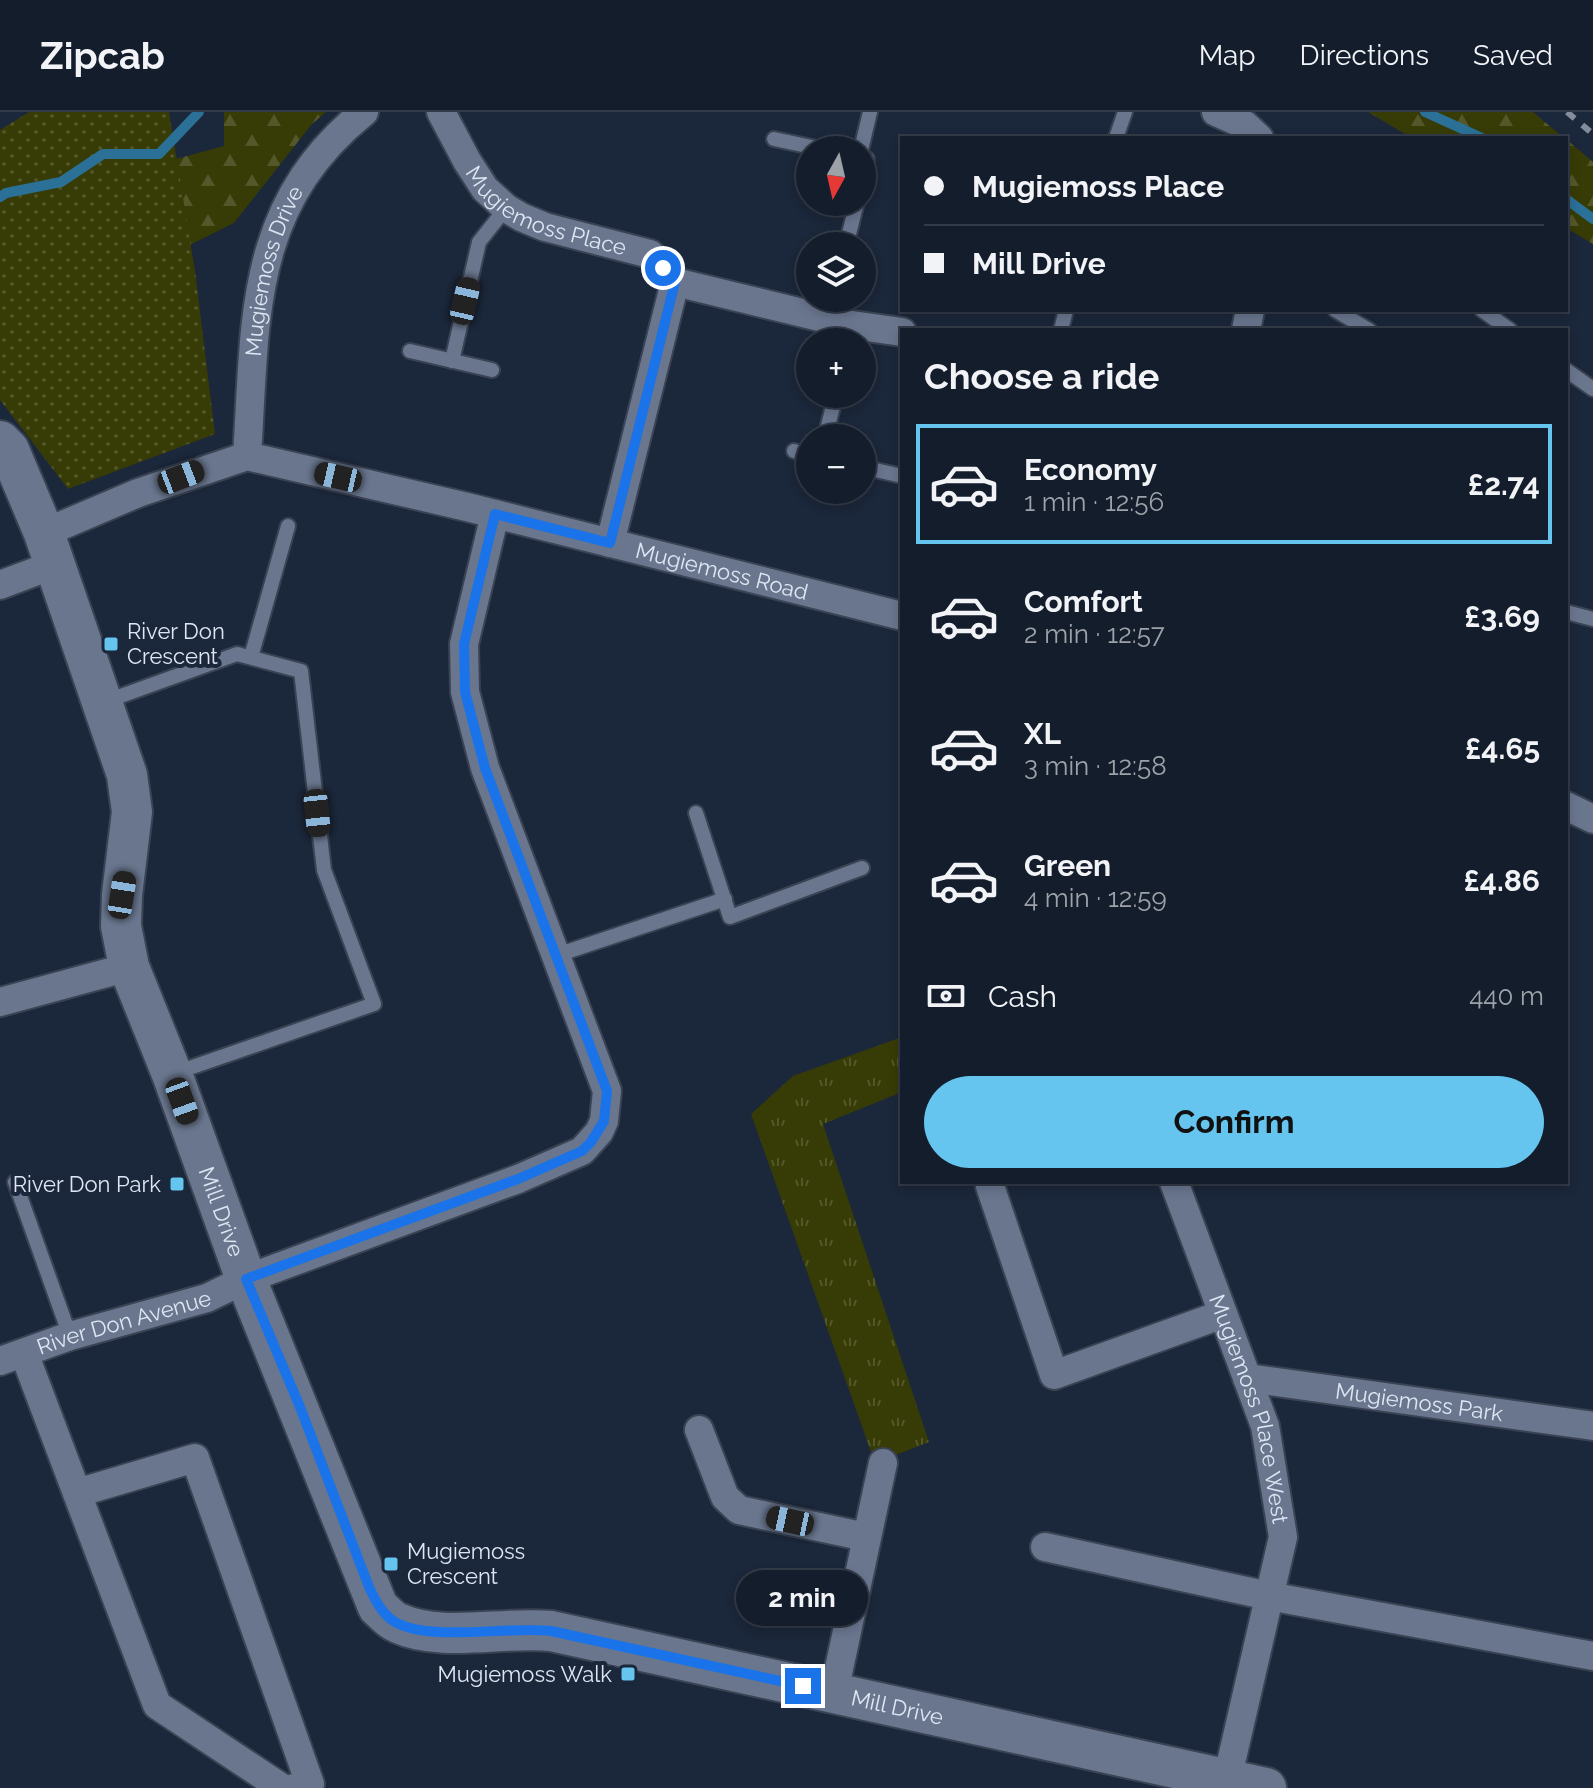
<!DOCTYPE html>
<meta charset="utf-8">
<style>
:root{--surface:#141d2c;--page:#212a38;--text:#f1f3f6;--muted:#9da2a9;--line:#333b48;--accent:#65c5ef}
body{margin:0;font-family:Raleway,sans-serif;background:var(--page);color:var(--text);height:100vh;display:flex;flex-direction:column;font-size:30px;white-space:nowrap}
*{box-sizing:border-box;margin:0}
p{font-size:26px;color:var(--muted)}
.icon{flex:none;width:44px;height:44px;fill:none;stroke:currentColor;stroke-width:2;stroke-linecap:round;stroke-linejoin:round}
.map{position:relative;flex:1;overflow:hidden}
.drawer{position:absolute;left:900px;top:216px;width:668px;height:856px;display:flex;flex-direction:column;background:var(--surface);border-radius:0px;box-shadow:0 4px 12px #0003,0 0 0 2px var(--line)}
.drawer>*{flex:none}
.banner{position:absolute;left:900px;top:24px;width:668px;height:176px;border-radius:0px;box-shadow:0 4px 12px #0003,0 0 0 2px var(--line);display:grid;align-content:center;height:176px;padding:0 24px;background:var(--surface)}
.needle{width:52px;rotate:188deg}
.tools{position:absolute;left:796px;top:24px;display:grid;gap:16px}
.tools a{display:grid;place-items:center;width:80px;height:80px;border-radius:50%;background:var(--surface);box-shadow:0 4px 12px #0003,0 0 0 2px var(--line);font-size:40px}
.end{position:absolute;width:36px;height:36px;margin:-18px;border:10px solid #1a73e8;background:#fff;box-shadow:0 0 0 4px #fff}
.from{border-radius:50%}
.bubble{position:absolute;height:56px;border-radius:28px;background:var(--surface);box-shadow:0 4px 12px #0003,0 0 0 2px var(--line);font-size:26px;font-weight:700;line-height:56px;text-align:center}
.car{position:absolute;width:24px;height:48px;margin:-24px -12px;border-radius:10px;box-shadow:0 0 6px 2px #0007;background:linear-gradient(#222 24%,#8ab4d8 0 40%,#222 0 76%,#8ab4d8 0 86%,#222 0)}
.banner b{display:flex;align-items:center;gap:28px;height:76px;font-size:30px}
.banner b+b{border-top:2px solid var(--line)}
.banner i{width:20px;height:20px;background:var(--text)}
ul{padding:0;list-style:none}
li{display:flex;align-items:center;gap:24px;height:120px;margin:0 16px 12px;padding:0 8px;border:4px solid transparent;border-radius:0px}
li div{flex:1}
li b{display:block;font-size:30px}
li em{font-style:normal;font-weight:700}
li.active{border-color:var(--accent)}
li>.icon{width:72px;height:72px;stroke-width:1.5}
h2{padding:0 24px;font-size:36px;line-height:96px}
.pay{display:flex;align-items:center;gap:20px;height:88px;padding:0 24px;font-size:30px}
.pay p{margin-inline-start:auto}
.action{display:flex;gap:16px;margin-top:auto;padding:16px 24px}
.action a{flex:1;height:92px;border-radius:48px;background:var(--accent);color:#111;font-size:32px;font-weight:700;line-height:92px;text-align:center}
header{display:flex;align-items:center;gap:48px;box-sizing:border-box;height:112px;padding:0 40px;background:var(--surface);border-bottom:2px solid var(--line)}
header strong{font-size:38px}
nav{display:flex;gap:44px;margin-inline-start:auto;font-size:28px}
.map>svg:first-child{display:block}
</style>
<header>
<strong>Zipcab</strong>
<nav><a>Map</a><a>Directions</a><a>Saved</a></nav>
</header>
<div class="map">
<svg width="1593" height="1676" viewBox="0 0 1593 1676">
<defs>
<pattern id="grass-tufts" width="24" height="20" patternUnits="userSpaceOnUse" patternTransform="scale(2)"><rect width="24" height="20" fill="#373b05"/><path d="M3 7l-1-3M5 7V3M7 7l1-3M15 17l-1-3M17 17v-4M19 17l1-3" fill="none" stroke="#54572a"/></pattern>
<pattern id="forest-firs" width="22" height="20" patternUnits="userSpaceOnUse" patternTransform="scale(2)"><rect width="22" height="20" fill="#373b05"/><path d="M5 1l3.5 6h-7zM16 11l3.5 6h-7z" fill="#54572a"/></pattern>
<pattern id="park-dots" width="8" height="8" patternUnits="userSpaceOnUse" patternTransform="scale(2)"><rect width="8" height="8" fill="#373b05"/><path d="M2 2h.1M6 6h.1" fill="none" stroke="#54572a" stroke-width="1.8" stroke-linecap="round"/></pattern>
</defs>
<rect width="100%" height="100%" fill="#1b273a"/>
<polygon fill="url(#grass-tufts)" points="902,925 902,980 823,1012 929,1330 875,1351 751,1002 793,964"/>
<g fill="url(#forest-firs)">
<polygon points="224,0 326,0 312,12 234,111 0,227 28,87 224,34"/>
<polygon points="1368,0 1533,0 1564,26 1412,26"/>
<polygon points="1566,27 1593,50 1593,132 1566,116"/>
</g>
<polygon fill="url(#park-dots)" points="29,0 169,0 195,159 215,322 68,377 0,288 0,18"/>
<g fill="none" stroke-linecap="round" stroke-linejoin="round">
<g stroke="#2a7097" stroke-width="10">
<polyline points="1425,0 1482,26"/>
<polyline points="0,85 6,81 61,70 103,42 159,42 199,0"/>
<polyline points="1566,87 1593,107"/>
</g>
<defs>
<g id="lane">
<polyline points="1116,26 1125,0"/>
<polyline points="774,27 826,38"/>
<polyline points="861,38 870,0"/>
<polyline points="862,46 867,47 862,67"/>
<polyline points="846,134 857,90"/>
<polyline points="1335,198 1369,218"/>
<polyline points="1482,198 1510,218"/>
<polyline points="829,208 834,186"/>
<polyline points="1061,218 1066,198"/>
<polyline points="410,239 492,258"/>
<polyline points="452,249 479,130 506,96"/>
<polyline points="1566,258 1593,277"/>
<polyline points="825,326 836,282"/>
<polyline points="794,339 810,343"/>
<polyline points="862,355 902,364"/>
<polyline points="1566,500 1593,507"/>
<polyline points="251,545 288,414"/>
<polyline points="104,590 237,542 301,559 324,758 374,892 172,962"/>
<polyline points="696,701 730,805 862,756"/>
<polyline points="557,843 725,787"/>
<polyline points="15,1070 70,1224"/>
</g>
<g id="street">
<path id="s1" d="M441 0 467 49 485 77 506 96 521 105 545 115 650 142 675 170 852 213 902 220"/>
<polyline points="1216,0 1245,13 1259,26"/>
<polyline points="1246,218 1250,198"/>
<path id="s2" d="M247 344C256 209 247 94 364 0"/>
<path id="s3" d="M44 421 138 381 247 344 467 395 902 504"/>
<polyline points="610,431 675,170"/>
<polyline points="0,473 53,453"/>
<polyline points="1566,694 1593,707"/>
<polyline points="0,890 129,855"/>
<path id="s4" d="M1174 1070 1265 1314 1283 1425 1227 1668"/>
<polyline points="990,1074 1054,1263 1223,1202"/>
<polyline points="24,1241 157,1593 282,1676"/>
<path id="s5" d="M0 1249 70 1224 207 1186 246 1167 518 1067 582 1039 599 1020 604 1009 607 979 485 656 465 580 464 532 495 402"/>
<path id="s6" d="M1247 1266 1593 1314"/>
<polyline points="699,1318 725,1385 739,1398 866,1425"/>
<polyline points="77,1381 195,1346 310,1672 294,1676"/>
<polyline points="1045,1435 1269,1484 1593,1544"/>
<polyline points="834,1580 883,1351"/>
</g>
<g id="secondary">
<path id="s7" d="M0 329 9 338 44 421 127 663 132 700 122 783 121 814 129 855 172 962 246 1167 378 1495C384 1500 390 1508 398 1511 442 1531 503 1514 551 1519L1266 1676"/>
</g>
</defs>
<use href="#lane" stroke="#3a4353" stroke-width="18"/>
<use href="#street" stroke="#3a4353" stroke-width="32"/>
<use href="#secondary" stroke="#3a4353" stroke-width="44"/>
<use href="#lane" stroke="#69768e" stroke-width="14"/>
<use href="#street" stroke="#69768e" stroke-width="28"/>
<use href="#secondary" stroke="#69768e" stroke-width="40"/>
<polyline stroke="#828c9c" stroke-width="6" stroke-dasharray="10 10" stroke-linecap="butt" points="1567,0 1593,22"/>
</g>
<g fill="none" stroke-linecap="round" stroke-linejoin="round">
<path stroke="#1a73e8" stroke-width="10" d="M663 156 675 170 610 431 495 402 464 532 465 580 485 656 607 979 604 1009 591 1030 582 1039 518 1067 246 1167 300 1295 369 1475C375 1488 382 1502 395 1510 429 1530 509 1514 551 1519L803 1574"/>
</g>
<g fill="#65c5ef" stroke="#1b273a" stroke-width="3">
<rect x="103" y="524" width="16" height="16" rx="4"/>
<rect x="169" y="1064" width="16" height="16" rx="4"/>
<rect x="383" y="1444" width="16" height="16" rx="4"/>
<rect x="620" y="1554" width="16" height="16" rx="4"/>
</g>
<g text-anchor="middle" stroke-width="8" stroke-linejoin="round" paint-order="stroke">
<g font-size="22" fill="#dee6f3" stroke="#1b273a">
<text dy="8" stroke="none"><textPath href="#s1" startOffset="154">Mugiemoss Place</textPath></text>
<text dy="8" stroke="none"><textPath href="#s2" startOffset="188">Mugiemoss Drive</textPath></text>
<text dy="8" stroke="none"><textPath href="#s3" startOffset="706">Mugiemoss Road</textPath></text>
<text dy="8" stroke="none"><textPath href="#s7" startOffset="814">Mill Drive</textPath></text>
<text dy="8" stroke="none"><textPath href="#s5" startOffset="130">River Don Avenue</textPath></text>
<text dy="8" stroke="none"><textPath href="#s6" startOffset="174">Mugiemoss Park</textPath></text>
<text dy="8" stroke="none"><textPath href="#s4" startOffset="240">Mugiemoss Place West</textPath></text>
<text dy="8" stroke="none"><textPath href="#s7" startOffset="1774">Mill Drive</textPath></text>
</g>
<g font-size="22" fill="#dee6f3" stroke="#1b273a" text-anchor="start">
<text x="127" y="527">River Don<tspan x="127" dy="25">Crescent</tspan></text>
<text x="161" y="1080" text-anchor="end">River Don Park</text>
<text x="407" y="1447">Mugiemoss<tspan x="407" dy="25">Crescent</tspan></text>
<text x="612" y="1570" text-anchor="end">Mugiemoss Walk</text>
</g>
</g>
</svg>
<div class="tools">
<a><svg class="needle" viewBox="-14 -14 28 28"><path d="M0-13l5 13h-10z" fill="#e53935"/><path d="M0 13l5-13h-10z" fill="#9da2a9"/></svg></a>
<a><svg class="icon" aria-label="layers" viewBox="0 0 24 24"><path d="M12 4l9 5-9 5-9-5zM3 14l9 5 9-5"/></svg></a>
<a>+</a>
<a>−</a>
</div>
<i class="end from" style="left:663px;top:156px"></i>
<i class="end" style="left:803px;top:1574px"></i>
<div class="bubble" style="left:736px;top:1458px;width:132px">2 min</div>
<i class="car" style="left:465px;top:189px;rotate:13deg"></i>
<i class="car" style="left:181px;top:365px;rotate:69deg"></i>
<i class="car" style="left:338px;top:365px;rotate:283deg"></i>
<i class="car" style="left:317px;top:701px;rotate:174deg"></i>
<i class="car" style="left:122px;top:783px;rotate:9deg"></i>
<i class="car" style="left:182px;top:989px;rotate:160deg"></i>
<i class="car" style="left:790px;top:1409px;rotate:282deg"></i>
<div class="banner">
<b><i class="from"></i>Mugiemoss Place</b>
<b><i></i>Mill Drive</b>
</div>
<section class="drawer">
<h2>Choose a ride</h2>
<ul>
<li class="active"><svg class="icon" aria-label="car" viewBox="0 0 24 24"><path d="M5 17H2v-5l4-1 3-4h7l3 4 3 1v5h-3M9 17h6M6 11h13"/><circle cx="7" cy="17" r="2"/><circle cx="17" cy="17" r="2"/></svg><div><b>Economy</b><p>1 min · 12:56</p></div><em>£2.74</em></li>
<li><svg class="icon" aria-label="car" viewBox="0 0 24 24"><path d="M5 17H2v-5l4-1 3-4h7l3 4 3 1v5h-3M9 17h6M6 11h13"/><circle cx="7" cy="17" r="2"/><circle cx="17" cy="17" r="2"/></svg><div><b>Comfort</b><p>2 min · 12:57</p></div><em>£3.69</em></li>
<li><svg class="icon" aria-label="car" viewBox="0 0 24 24"><path d="M5 17H2v-5l4-1 3-4h7l3 4 3 1v5h-3M9 17h6M6 11h13"/><circle cx="7" cy="17" r="2"/><circle cx="17" cy="17" r="2"/></svg><div><b>XL</b><p>3 min · 12:58</p></div><em>£4.65</em></li>
<li><svg class="icon" aria-label="car" viewBox="0 0 24 24"><path d="M5 17H2v-5l4-1 3-4h7l3 4 3 1v5h-3M9 17h6M6 11h13"/><circle cx="7" cy="17" r="2"/><circle cx="17" cy="17" r="2"/></svg><div><b>Green</b><p>4 min · 12:59</p></div><em>£4.86</em></li>
</ul>
<div class="pay"><svg class="icon" aria-label="cash" viewBox="0 0 24 24"><path d="M3 7h18v10H3z"/><circle cx="12" cy="12" r="2"/></svg>Cash<p>440 m</p></div>
<div class="action"><a>Confirm</a></div>
</section>
</div>
